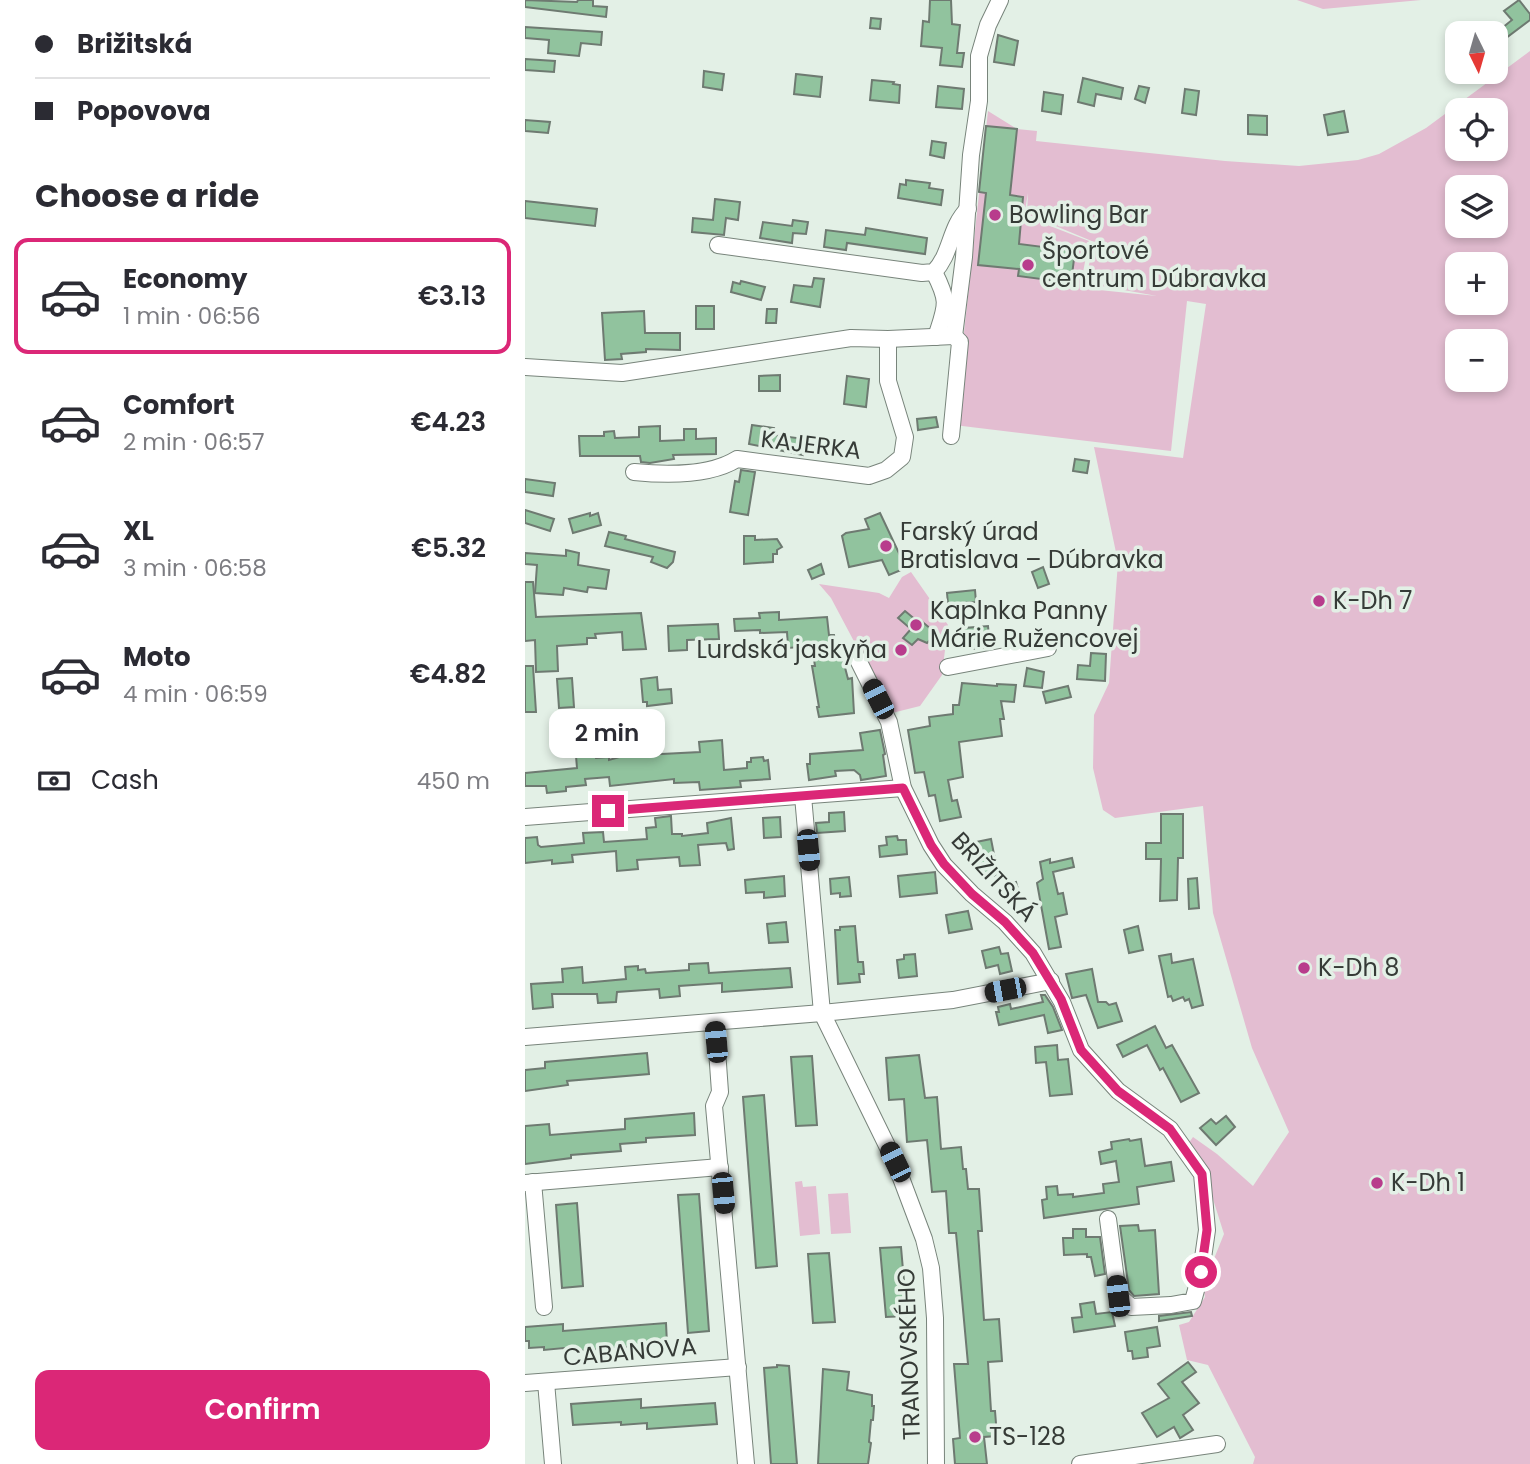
<!DOCTYPE html>
<meta charset="utf-8">
<style>
:root{--surface:#fff;--page:#f2f2f3;--text:#2b2b33;--muted:#7c7c81;--line:#e1e1e2;--accent:#db2777}
body{margin:0;font-family:Poppins,sans-serif;background:var(--page);color:var(--text);height:100vh;display:flex;flex-direction:column;font-size:26px;white-space:nowrap}
*{box-sizing:border-box;margin:0}
p{font-size:23px;color:var(--muted)}
.icon{flex:none;width:38px;height:38px;fill:none;stroke:currentColor;stroke-width:2;stroke-linecap:round;stroke-linejoin:round}
.map{position:relative;flex:1;overflow:hidden}
.sheet{display:flex;flex-direction:column;background:var(--surface);width:525px}
.sheet>*{flex:none}
.banner{display:grid;align-content:center;height:154px;padding:0 35px;background:var(--surface)}
.needle{width:46px;rotate:175deg}
.tools{position:absolute;left:920px;top:21px;display:grid;gap:14px}
.tools a{display:grid;place-items:center;width:63px;height:63px;border-radius:14px;background:var(--surface);box-shadow:0 4px 10px #0003;font-size:35px}
.end{position:absolute;width:32px;height:32px;margin:-16px;border:9px solid #db2777;background:#fff;box-shadow:0 0 0 4px #fff}
.from{border-radius:50%}
.bubble{position:absolute;height:49px;border-radius:14px;background:var(--surface);box-shadow:0 4px 10px #0003;font-size:23px;font-weight:600;line-height:49px;text-align:center}
.car{position:absolute;width:21px;height:42px;margin:-21px -10px;border-radius:9px;box-shadow:0 0 5px 2px #0007;background:linear-gradient(#222 24%,#8ab4d8 0 40%,#222 0 76%,#8ab4d8 0 86%,#222 0)}
.banner b{display:flex;align-items:center;gap:24px;height:66px;font-size:26px}
.banner b+b{border-top:2px solid var(--line)}
.banner i{width:18px;height:18px;background:var(--text)}
ul{padding:0;list-style:none}
li{display:flex;align-items:center;gap:21px;height:116px;margin:0 14px 10px;padding:0 21px;border:4px solid transparent;border-radius:14px}
li div{flex:1}
li b{display:block;font-size:26px}
li em{font-style:normal;font-weight:600}
li.current{border-color:var(--accent)}
li>.icon{width:63px;height:63px;stroke-width:1.5}
h2{padding:0 35px;font-size:32px;line-height:84px}
.pay{display:flex;align-items:center;gap:18px;height:77px;padding:0 35px;font-size:26px}
.pay p{margin-inline-start:auto}
.button{display:flex;gap:14px;margin-top:auto;padding:14px 35px}
.button a{flex:1;height:80px;border-radius:14px;background:var(--accent);color:#fff;font-size:28px;font-weight:600;line-height:80px;text-align:center}
main{display:flex;flex:1;min-height:0}
.map>svg:first-child{display:block}
</style>
<main>
<section class="sheet">
<div class="banner">
<b><i class="from"></i>Brižitská</b>
<b><i></i>Popovova</b>
</div>
<h2>Choose a ride</h2>
<ul>
<li class="current"><svg class="icon" aria-label="car" viewBox="0 0 24 24"><path d="M5 17H2v-5l4-1 3-4h7l3 4 3 1v5h-3M9 17h6M6 11h13"/><circle cx="7" cy="17" r="2"/><circle cx="17" cy="17" r="2"/></svg><div><b>Economy</b><p>1 min · 06:56</p></div><em>€3.13</em></li>
<li><svg class="icon" aria-label="car" viewBox="0 0 24 24"><path d="M5 17H2v-5l4-1 3-4h7l3 4 3 1v5h-3M9 17h6M6 11h13"/><circle cx="7" cy="17" r="2"/><circle cx="17" cy="17" r="2"/></svg><div><b>Comfort</b><p>2 min · 06:57</p></div><em>€4.23</em></li>
<li><svg class="icon" aria-label="car" viewBox="0 0 24 24"><path d="M5 17H2v-5l4-1 3-4h7l3 4 3 1v5h-3M9 17h6M6 11h13"/><circle cx="7" cy="17" r="2"/><circle cx="17" cy="17" r="2"/></svg><div><b>XL</b><p>3 min · 06:58</p></div><em>€5.32</em></li>
<li><svg class="icon" aria-label="car" viewBox="0 0 24 24"><path d="M5 17H2v-5l4-1 3-4h7l3 4 3 1v5h-3M9 17h6M6 11h13"/><circle cx="7" cy="17" r="2"/><circle cx="17" cy="17" r="2"/></svg><div><b>Moto</b><p>4 min · 06:59</p></div><em>€4.82</em></li>
</ul>
<div class="pay"><svg class="icon" aria-label="cash" viewBox="0 0 24 24"><path d="M3 7h18v10H3z"/><circle cx="12" cy="12" r="2"/></svg>Cash<p>450 m</p></div>
<div class="button"><a>Confirm</a></div>
</section>
<div class="map">
<svg width="1005" height="1464" viewBox="0 0 1005 1464">
<rect width="100%" height="100%" fill="#e3f0e6"/>
<g fill="#e3bdd1" fill-rule="evenodd">
<polygon points="772,0 896,0 798,9"/>
<path d="M1005 51V1464H728L730 1457 683 1365 662 1360 654 1325 664 1322 680 1297 678 1286 699 1234 676 1161 663 1144 668 1137 692 1154 728 1186 764 1132 727 1048 688 913 678 806 590 818 578 810 568 768 569 715 584 683 593 562 569 447 658 458 681 304 662 301 646 451 429 425 463 111 492 129 512 131 511 141 700 161 774 166 833 160 854 154 901 128ZM933 110H971V149H933ZM933 187H971V226H933ZM503 193 502 214 569 242 560 283 632 296 555 288 564 241 499 216ZM933 264H971V303H933ZM933 341H971V380H933Z"/>
<polygon points="386,572 423,625 417,675 395,706 367,713 306,598 294,584 354,593 364,598 377,577"/>
<polygon points="277,1181 278,1187 291,1186 295,1234 275,1236 270,1182"/>
<polygon points="323,1193 326,1233 306,1234 303,1194"/>
</g>
<g fill="#91c39e" stroke="#6e7a71" stroke-width="2">
<polygon points="0,0 52,2 53,0 68,0 68,6 82,7 81,17 0,7"/>
<polygon points="405,0 426,0 427,24 435,25 432,53 439,53 437,67 415,65 417,48 396,46 398,21 404,22"/>
<polygon points="994,0 1005,14 1005,20 977,41 971,33 987,20 979,11"/>
<polygon points="346,18 356,19 355,29 345,28"/>
<polygon points="0,27 77,32 76,45 56,43 54,56 23,53 24,40 0,38"/>
<polygon points="473,35 493,41 489,65 469,62"/>
<polygon points="0,59 30,61 29,72 0,70"/>
<polygon points="179,71 199,74 197,90 178,87"/>
<polygon points="271,74 297,77 295,97 269,94"/>
<polygon points="558,78 598,88 596,99 571,94 569,106 553,102"/>
<polygon points="347,80 369,82 368,84 375,85 374,103 345,100"/>
<polygon points="413,86 439,89 437,109 411,107"/>
<polygon points="614,86 624,88 620,103 610,99"/>
<polygon points="660,89 674,91 671,115 657,113"/>
<polygon points="519,92 538,95 536,114 517,111"/>
<polygon points="819,111 823,132 803,135 799,115"/>
<polygon points="723,115 742,116 742,135 723,134"/>
<polygon points="0,120 25,122 23,133 0,131"/>
<polygon points="461,126 492,129 485,195 498,197 494,244 550,251 546,283 493,276 494,269 453,265 461,193 454,192"/>
<polygon points="407,141 421,143 419,158 405,155"/>
<polygon points="381,180 405,183 404,188 418,190 416,205 373,198 375,184 381,185"/>
<polygon points="190,199 215,202 213,220 201,218 199,235 167,232 168,218 188,220"/>
<polygon points="0,201 72,209 70,226 0,218"/>
<polygon points="268,220 283,222 281,234 268,233 267,243 235,238 238,222 267,226"/>
<polygon points="341,228 402,238 400,254 322,243 321,250 299,247 301,230 340,235"/>
<polygon points="289,278 299,279 295,307 266,302 269,285 287,287"/>
<polygon points="216,281 240,287 236,300 206,292 208,282 215,284"/>
<rect x="171" y="306" width="18" height="23"/>
<polygon points="242,309 252,309 251,323 241,323"/>
<polygon points="119,311 120,333 155,333 155,350 121,349 121,352 96,354 97,359 80,360 77,313"/>
<polygon points="255,375 255,391 234,391 234,376"/>
<polygon points="322,376 344,379 341,407 319,404"/>
<polygon points="411,417 413,427 393,430 392,419"/>
<polygon points="227,425 249,428 248,435 280,439 278,455 224,444"/>
<polygon points="135,426 135,441 159,440 159,429 171,429 171,439 191,438 191,454 148,455 149,459 125,463 116,462 115,456 55,456 54,436 79,436 79,432 89,431 90,438 114,437 114,427"/>
<polygon points="550,459 564,461 562,473 548,471"/>
<polygon points="216,470 230,472 223,515 205,512 210,481 214,482"/>
<polygon points="0,479 30,483 28,496 0,492"/>
<polygon points="0,510 29,519 25,531 0,523"/>
<polygon points="65,513 65,516 73,513 76,525 48,533 44,519"/>
<polygon points="355,513 381,568 364,575 357,560 324,567 317,536 321,533 344,529 340,519"/>
<polygon points="84,532 101,536 100,539 150,552 148,562 142,568 126,562 128,557 80,546"/>
<polygon points="219,536 230,536 230,540 252,539 257,547 252,550 252,554 248,554 248,562 219,564"/>
<polygon points="41,550 54,553 53,565 84,570 81,589 63,587 62,592 39,588 38,595 10,593 12,565 0,564 0,553 41,556"/>
<polygon points="296,564 299,574 287,579 283,570"/>
<polygon points="518,567 524,584 513,588 507,572"/>
<polygon points="0,582 8,582 11,617 116,613 121,649 98,650 97,632 70,634 71,638 62,638 62,644 32,646 33,671 11,672 10,640 0,641"/>
<polygon points="450,590 451,602 423,604 422,593"/>
<polygon points="380,611 392,621 394,619 407,630 405,633 408,637 402,643 393,639 387,645 378,638 386,629 373,618"/>
<polygon points="254,612 254,620 302,617 304,635 309,635 312,657 317,656 323,679 327,678 329,713 294,717 292,707 294,707 287,666 290,666 287,646 263,648 262,632 235,633 235,630 210,631 209,619 235,618 234,613"/>
<polygon points="193,624 194,639 162,640 162,650 144,651 143,626"/>
<polygon points="463,626 465,647 448,649 448,646 440,646 439,628"/>
<polygon points="566,653 581,654 580,681 552,679 553,665 565,666"/>
<polygon points="0,666 8,666 11,712 0,712"/>
<polygon points="502,668 519,672 517,688 499,686"/>
<polygon points="132,677 133,690 146,689 147,703 122,706 122,702 118,702 116,679"/>
<polygon points="47,678 49,707 34,708 32,679"/>
<polygon points="437,683 472,686 472,684 491,685 489,702 476,701 479,719 475,719 477,736 434,742 438,777 423,780 427,801 432,800 436,817 415,821 410,795 404,796 399,772 390,773 383,730 405,726 404,717 428,714 428,705 434,705"/>
<polygon points="543,686 546,697 521,703 518,692"/>
<polygon points="355,730 360,754 358,755 361,776 336,780 335,775 329,770 310,771 311,776 284,780 282,764 285,764 285,754 338,750 335,733"/>
<polygon points="197,740 199,770 222,768 222,762 226,762 226,758 238,757 239,761 243,760 245,779 215,781 216,787 175,790 174,782 149,783 149,779 85,786 84,777 60,779 61,785 41,787 41,791 22,793 21,786 0,786 0,773 52,768 51,756 70,754 71,758 84,757 84,760 98,756 175,752 174,742"/>
<polygon points="319,812 320,831 292,833 291,823 304,822 304,813"/>
<polygon points="636,814 658,814 658,858 653,858 652,900 635,901 636,859 621,859 621,843 636,843"/>
<polygon points="146,816 147,834 157,834 157,836 183,833 182,823 206,818 209,849 203,850 201,843 173,845 175,865 155,866 154,857 112,860 113,869 92,871 91,851 47,855 48,862 27,864 27,860 0,863 0,838 12,837 13,845 16,847 59,843 58,833 78,832 79,842 122,839 121,828 131,827 130,818"/>
<polygon points="255,817 256,837 239,838 238,818"/>
<polygon points="372,836 373,840 381,840 382,854 355,857 354,846 362,845 361,837"/>
<polygon points="466,839 473,875 459,878 451,842"/>
<polygon points="547,858 549,867 528,872 533,894 538,893 542,914 530,917 536,947 524,949 512,883 518,879 515,862 525,859 525,863"/>
<polygon points="410,872 412,893 375,897 373,876"/>
<polygon points="259,876 260,896 239,898 239,892 221,893 220,880"/>
<polygon points="324,877 326,896 315,897 315,893 306,894 305,879"/>
<polygon points="672,878 674,908 664,909 663,879"/>
<polygon points="491,882 496,900 484,903 480,885"/>
<polygon points="443,911 447,929 424,933 421,915"/>
<polygon points="261,922 263,942 244,943 242,924"/>
<polygon points="330,926 333,962 338,962 339,974 334,974 335,982 313,984 310,930 315,930 315,927"/>
<polygon points="613,926 618,950 604,953 599,930"/>
<polygon points="474,947 476,954 483,953 487,971 475,974 473,965 461,968 457,951"/>
<polygon points="390,954 392,976 374,978 372,960 379,959 379,955"/>
<polygon points="646,954 647,963 668,959 678,1005 667,1008 664,999 660,1001 658,997 648,1001 646,996 643,997 634,956"/>
<polygon points="183,963 184,973 265,968 267,987 197,992 197,983 154,986 155,996 135,998 134,989 92,992 91,1002 73,1003 72,994 27,994 28,1007 8,1009 6,984 38,982 37,969 57,967 58,983 101,979 100,967 113,966 113,970 120,969 121,973 164,970 164,964"/>
<polygon points="567,969 573,1002 581,1002 584,1005 591,1003 597,1021 573,1028 561,995 547,998 541,974"/>
<polygon points="516,995 520,995 528,1007 537,1030 523,1033 519,1015 474,1025 471,1012 474,1012 473,1007 485,1004 486,1009 518,1002"/>
<polygon points="630,1026 641,1048 647,1045 674,1093 656,1102 638,1068 635,1070 622,1045 598,1057 592,1045"/>
<polygon points="532,1045 533,1060 543,1059 547,1094 525,1096 521,1062 511,1063 510,1047"/>
<polygon points="122,1053 124,1074 42,1081 43,1085 0,1091 0,1070 20,1068 20,1062"/>
<polygon points="394,1055 400,1098 412,1097 416,1149 436,1147 438,1169 441,1169 443,1189 454,1189 457,1231 453,1231 459,1320 474,1319 477,1361 463,1362 466,1411 470,1411 472,1436 459,1437 462,1464 430,1464 428,1439 435,1438 429,1364 443,1364 431,1233 424,1233 421,1191 407,1192 402,1140 382,1142 379,1099 364,1100 361,1058"/>
<polygon points="287,1056 292,1125 271,1126 266,1057"/>
<polygon points="239,1095 252,1266 231,1268 218,1097"/>
<polygon points="169,1113 170,1135 121,1138 121,1142 95,1144 96,1151 46,1155 46,1158 0,1164 0,1126 24,1124 25,1135 100,1129 100,1119"/>
<polygon points="701,1116 710,1127 691,1145 675,1128 686,1119 691,1124"/>
<polygon points="604,1139 605,1141 616,1139 620,1166 646,1162 649,1181 612,1187 614,1204 519,1218 517,1200 522,1199 521,1187 532,1186 533,1195 548,1194 548,1197 579,1193 578,1184 594,1182 591,1161 576,1164 574,1152 587,1149 586,1142"/>
<polygon points="174,1194 184,1331 163,1333 153,1195"/>
<polygon points="52,1203 58,1286 37,1288 31,1205"/>
<polygon points="613,1225 614,1231 630,1230 634,1294 609,1296 604,1290 595,1226"/>
<polygon points="548,1229 561,1229 561,1237 575,1237 580,1274 570,1276 566,1257 562,1257 562,1254 539,1255 538,1238 548,1238"/>
<polygon points="376,1247 382,1316 361,1317 355,1248"/>
<polygon points="304,1253 310,1322 288,1323 283,1254"/>
<polygon points="569,1302 571,1314 587,1312 590,1326 549,1332 547,1318 557,1317 555,1304"/>
<polygon points="666,1312 667,1316 634,1321 634,1316"/>
<polygon points="141,1323 142,1344 40,1352 39,1348 19,1350 19,1347 4,1348 4,1341 0,1341 0,1327 38,1324 38,1331"/>
<polygon points="632,1327 635,1346 622,1348 623,1357 608,1359 607,1351 603,1351 600,1332"/>
<polygon points="663,1362 671,1372 657,1382 674,1403 658,1415 668,1430 655,1438 649,1427 632,1437 617,1413 644,1398 633,1384"/>
<polygon points="252,1365 264,1366 272,1464 246,1464 239,1368 252,1367"/>
<polygon points="298,1369 324,1372 322,1390 347,1395 347,1406 349,1406 348,1420 346,1420 344,1442 346,1443 343,1464 293,1464"/>
<polygon points="116,1399 116,1408 190,1403 192,1424 122,1429 122,1423 96,1425 96,1422 48,1425 46,1404"/>
</g>
<g fill="none" stroke-linecap="round" stroke-linejoin="round">
<defs>
<g id="street">
<path d="M193 245 397 273 409 272C427 253 424 228 443 209"/>
<path d="M409 272C425 303 421 306 411 337"/>
<polyline points="429,336 439,257 446,155 454,101 454,56 463,25 475,0"/>
<polyline points="0,367 97,373 326,338 363,339 429,336"/>
<polyline points="426,436 435,342 429,336"/>
<path d="M109 472C139 475 185 476 212 459L344 476 361 470 377 457 380 437 363 381V339"/>
<polyline points="330,654 364,722 378,788 406,845 419,865 447,894 480,922 508,953 537,1002 556,1050 593,1091 645,1129 677,1174 682,1230 676,1272 668,1301 646,1305 606,1307 593,1295 583,1219"/>
<polyline points="423,667 523,648"/>
<polyline points="278,796 297,1013 370,1162 399,1239 406,1268 410,1318 411,1464"/>
<polyline points="0,817 378,788"/>
<polyline points="190,1022 195,1092 189,1106 221,1464"/>
<polyline points="0,1037 297,1013 428,1000 526,981"/>
<polyline points="8,1182 19,1307"/>
<polyline points="0,1183 195,1167"/>
<polyline points="21,1382 28,1464"/>
<polyline points="0,1383 213,1367"/>
<polyline points="555,1464 692,1444"/>
</g>
</defs>
<use href="#street" stroke="#78847b" stroke-width="18"/>
<use href="#street" stroke="#fff" stroke-width="16"/>
</g>
<g fill="none" stroke-linecap="round" stroke-linejoin="round">
<polyline stroke="#db2777" stroke-width="9" points="83,811 378,788 406,845 419,864 447,894 480,922 508,953 536,999 556,1050 593,1091 645,1129 677,1174 682,1230 676,1272"/>
</g>
<g fill="#b83c8c" stroke="#e3f0e6" stroke-width="2.5">
<circle cx="470" cy="215" r="7"/>
<circle cx="503" cy="265" r="7"/>
<circle cx="361" cy="546" r="7"/>
<circle cx="794" cy="601" r="7"/>
<circle cx="391" cy="625" r="7"/>
<circle cx="376" cy="650" r="7"/>
<circle cx="779" cy="968" r="7"/>
<circle cx="852" cy="1183" r="7"/>
<circle cx="450" cy="1437" r="7"/>
</g>
<g text-anchor="middle" stroke-width="7" stroke-linejoin="round" paint-order="stroke">
<g font-size="24" fill="#363b37" stroke="#e3f0e6" text-anchor="start">
<text x="484" y="223">Bowling Bar</text>
<text x="517" y="259">Športové<tspan x="517" dy="28">centrum Dúbravka</tspan></text>
<text x="375" y="540">Farský úrad<tspan x="375" dy="28">Bratislava – Dúbravka</tspan></text>
<text x="808" y="609">K-Dh 7</text>
<text x="405" y="619">Kaplnka Panny<tspan x="405" dy="28">Márie Ružencovej</tspan></text>
<text x="362" y="658" text-anchor="end">Lurdská jaskyňa</text>
<text x="793" y="976">K-Dh 8</text>
<text x="866" y="1191">K-Dh 1</text>
<text x="464" y="1445">TS-128</text>
</g>
<g font-size="24" fill="#363b37" stroke="#e3f0e6">
<text transform="translate(286 445) rotate(7)" y="8">KAJERKA</text>
<text transform="translate(469 877) rotate(47)" y="8">BRIŽITSKÁ</text>
<text transform="translate(105 1352) rotate(-5)" y="8">CABANOVA</text>
<text transform="translate(384 1354) rotate(-92)" y="8">TRANOVSKÉHO</text>
</g>
</g>
</svg>
<div class="tools">
<a><svg class="needle" viewBox="-14 -14 28 28"><path d="M0-13l5 13h-10z" fill="#e53935"/><path d="M0 13l5-13h-10z" fill="#7c7c81"/></svg></a>
<a><svg class="icon" aria-label="locate" viewBox="0 0 24 24"><circle cx="12" cy="12" r="6"/><path d="M12 2v4M12 18v4M2 12h4M18 12h4"/></svg></a>
<a><svg class="icon" aria-label="layers" viewBox="0 0 24 24"><path d="M12 4l9 5-9 5-9-5zM3 14l9 5 9-5"/></svg></a>
<a>+</a>
<a>−</a>
</div>
<i class="end from" style="left:676px;top:1272px"></i>
<i class="end" style="left:83px;top:811px"></i>
<div class="bubble" style="left:24px;top:709px;width:116px">2 min</div>
<i class="car" style="left:353px;top:699px;rotate:333deg"></i>
<i class="car" style="left:283px;top:850px;rotate:175deg"></i>
<i class="car" style="left:480px;top:990px;rotate:259deg"></i>
<i class="car" style="left:191px;top:1042px;rotate:355deg"></i>
<i class="car" style="left:370px;top:1162px;rotate:334deg"></i>
<i class="car" style="left:198px;top:1193px;rotate:175deg"></i>
<i class="car" style="left:593px;top:1296px;rotate:353deg"></i>
</div>
</main>
